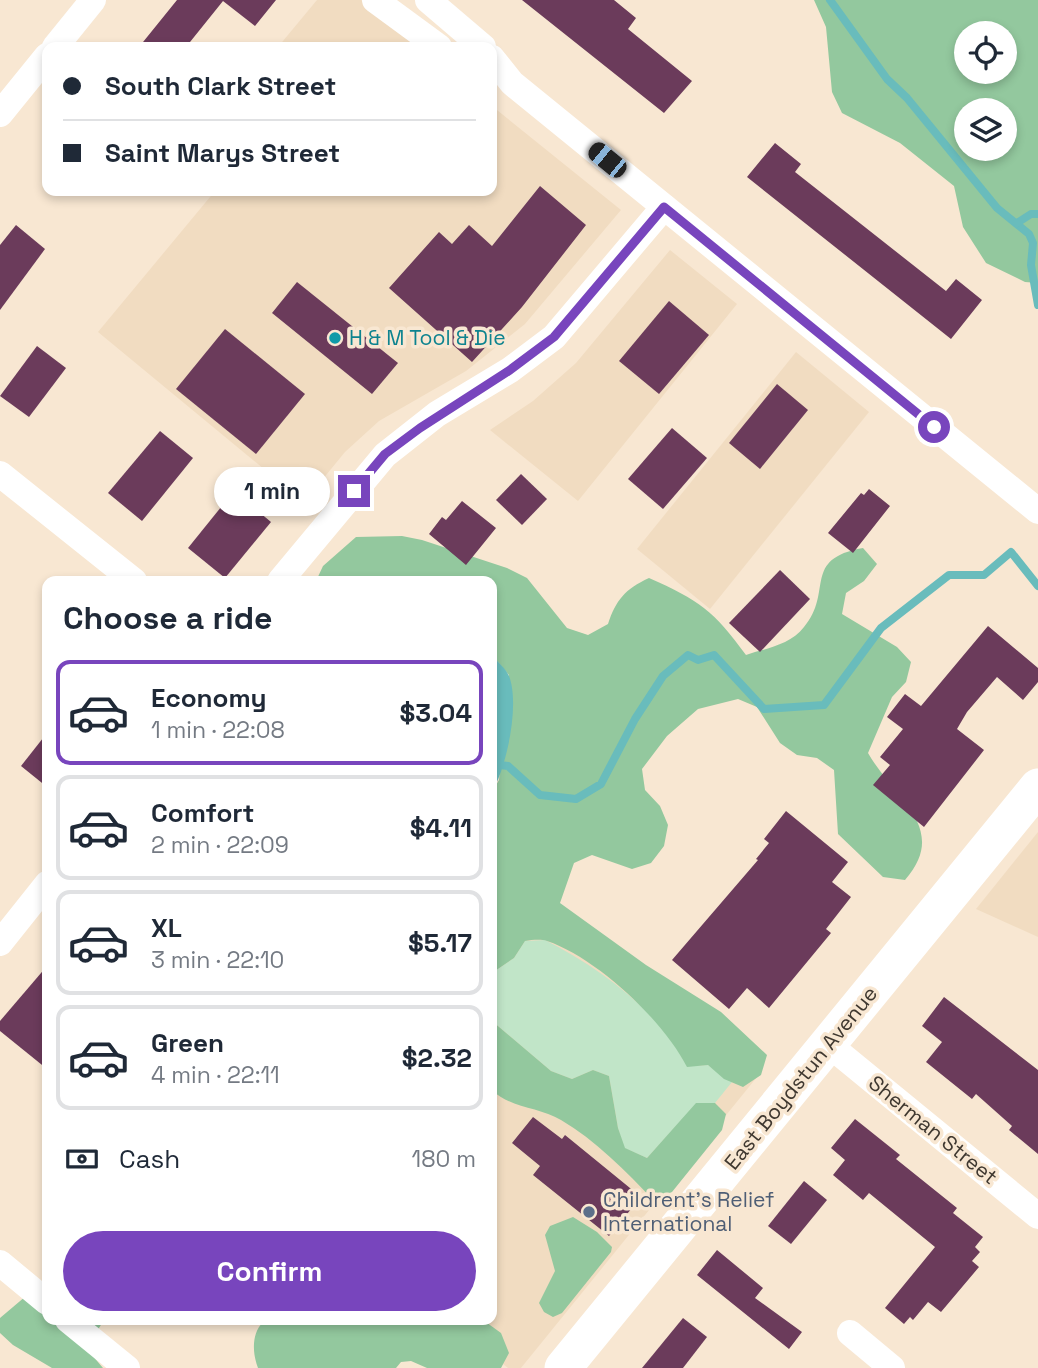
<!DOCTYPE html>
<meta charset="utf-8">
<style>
:root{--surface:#fff;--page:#f6f6f7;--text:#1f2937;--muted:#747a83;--line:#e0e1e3;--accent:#7845bd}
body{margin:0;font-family:"Space Grotesk",sans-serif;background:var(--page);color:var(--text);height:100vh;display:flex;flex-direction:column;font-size:26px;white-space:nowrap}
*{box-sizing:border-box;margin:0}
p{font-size:23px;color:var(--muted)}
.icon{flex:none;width:38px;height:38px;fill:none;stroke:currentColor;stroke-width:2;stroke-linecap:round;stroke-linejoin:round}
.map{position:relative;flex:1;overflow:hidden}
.drawer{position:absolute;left:42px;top:576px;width:455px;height:749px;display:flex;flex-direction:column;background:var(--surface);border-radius:14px;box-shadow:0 4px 10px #0003}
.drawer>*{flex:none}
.guide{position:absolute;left:42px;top:42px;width:455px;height:154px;border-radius:14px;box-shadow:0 4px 10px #0003;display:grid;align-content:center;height:154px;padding:0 21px;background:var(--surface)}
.controls{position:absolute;left:954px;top:21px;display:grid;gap:14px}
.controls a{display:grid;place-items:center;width:63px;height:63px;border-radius:50%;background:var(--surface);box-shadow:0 4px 10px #0003;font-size:35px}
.end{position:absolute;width:32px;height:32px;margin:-16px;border:9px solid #7845bd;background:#fff;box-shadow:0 0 0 4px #fff}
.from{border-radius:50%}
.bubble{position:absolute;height:49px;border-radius:24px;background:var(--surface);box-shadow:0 4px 10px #0003;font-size:23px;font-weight:600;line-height:49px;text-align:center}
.car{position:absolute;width:21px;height:42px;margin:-21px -10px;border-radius:9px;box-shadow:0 0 5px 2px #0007;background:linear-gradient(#222 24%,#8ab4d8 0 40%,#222 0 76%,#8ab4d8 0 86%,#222 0)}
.guide b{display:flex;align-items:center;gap:24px;height:66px;font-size:26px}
.guide b+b{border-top:2px solid var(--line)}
.guide i{width:18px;height:18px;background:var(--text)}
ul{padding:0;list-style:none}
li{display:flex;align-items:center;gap:21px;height:105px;margin:0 14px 10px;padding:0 7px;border:4px solid var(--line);border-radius:14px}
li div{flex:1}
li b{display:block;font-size:26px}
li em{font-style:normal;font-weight:600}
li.current{border-color:var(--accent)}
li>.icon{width:63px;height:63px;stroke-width:1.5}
h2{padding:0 21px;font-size:32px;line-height:84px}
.pay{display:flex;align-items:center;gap:18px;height:77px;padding:0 21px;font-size:26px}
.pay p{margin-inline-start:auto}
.button{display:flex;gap:14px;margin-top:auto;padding:14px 21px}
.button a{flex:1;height:80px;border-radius:42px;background:var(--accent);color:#fff;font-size:28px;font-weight:600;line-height:80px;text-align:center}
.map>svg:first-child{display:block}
</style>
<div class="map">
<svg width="1038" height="1368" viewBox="0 0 1038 1368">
<rect width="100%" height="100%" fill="#f8e7d2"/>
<g fill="#f1dcc1">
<polygon points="317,0 361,0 419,47 278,47"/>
<polygon points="492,106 621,210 525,324 466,371 379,421 345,452 304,502 98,332 215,191 492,191"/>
<polygon points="670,250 737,304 578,501 490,430 533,401 576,363"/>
<polygon points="796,352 869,412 710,609 637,549"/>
<polygon points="1038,832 1038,937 976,909"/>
<polygon points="492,878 757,1077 521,1368 508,1368 448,1320 492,1320"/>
</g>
<path fill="#c1e5c8" d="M545 940C600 968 658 1010 687 1066L708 1065 732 1082 715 1103 696 1104 647 1158 624 1148 618 1128 609 1076 593 1070 572 1079 551 1071 492 1021V973L514 958 525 941Z"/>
<g fill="#93c89e" fill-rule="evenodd">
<path d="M814 0H1038V283L1025 282 986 263 963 227 954 186 900 143 842 113 832 92 826 27ZM966 33H1004V72H966ZM1004 110V149H966V110Z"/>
<path d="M402 536 422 540 507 568 527 578 567 628 588 635 608 624C616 600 625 589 649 578 699 600 714 611 746 655 767 648 790 645 804 627 834 592 801 559 863 548L877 564 864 581 846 593 842 614 897 647 911 662 906 682 892 697 868 753C892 796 951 828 905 880L883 877 838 834 834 770 817 758 797 755 780 743 757 707 738 699 698 709 667 736 642 769 645 790 660 806 668 825 664 846 651 863 632 869 592 855 574 863 560 903 646 965 721 1012 767 1055 761 1075 743 1087 724 1079 708 1065 687 1067C663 1020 597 958 547 941 541 939 532 940 525 941L514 958 492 973V792L499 780 509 675 492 655V581H316L323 566 356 537Z"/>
<path d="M492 1021 551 1071 572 1079 593 1070 609 1076 618 1128 625 1148 647 1158 696 1103H715L726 1114 722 1130 672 1192 653 1200C626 1171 595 1140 561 1120 539 1107 510 1108 492 1090Z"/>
<polygon points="573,1217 597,1232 612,1247 611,1252 562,1313 553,1317 544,1312 539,1303 555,1271 545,1235 550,1226"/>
<polygon points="47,1288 47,1320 104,1320 89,1344 92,1355 103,1368 52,1368 13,1345 0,1333 0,1318 26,1296"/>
<path d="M266 1320H483L501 1333 509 1353 501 1368H427L411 1361 401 1362 396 1368H258C252 1353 251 1330 266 1320Z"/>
</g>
<path fill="#69bcbc" d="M492 655C497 661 506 669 509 676 520 704 507 766 492 792Z"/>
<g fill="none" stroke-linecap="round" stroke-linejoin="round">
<g stroke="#69bcbc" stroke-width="8">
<polyline points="830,0 887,79 907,98 997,208 1029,234 1033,243 1031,265 1038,305"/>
<polyline points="1017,223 1031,214 1038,214"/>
<polyline points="492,764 508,766 540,795 576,799 601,784 635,719 663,676 688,655 698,660 714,655 764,709 824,705 881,628 949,575 984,575 1011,552 1038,586"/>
</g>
</g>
<g fill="#6b3b5b">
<polygon points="177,0 276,0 255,26 223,1 186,47 139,47"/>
<polygon points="522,0 614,0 636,18 628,29 692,81 664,113"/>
<polygon points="775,143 801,164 795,172 946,291 956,279 982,300 951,339 747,177"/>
<polygon points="540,186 586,225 522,307 472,362 389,288 439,232 452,244 469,225 492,246"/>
<polygon points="16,225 45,249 0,310 0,245"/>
<polygon points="297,282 398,363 372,394 272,313"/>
<polygon points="669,301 709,335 659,394 619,361"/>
<polygon points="225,329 305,394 256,454 176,389"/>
<polygon points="37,346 66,368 29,417 0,396"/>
<polygon points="777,384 808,410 760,469 729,443"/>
<polygon points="672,428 707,458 663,509 628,479"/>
<polygon points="160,431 193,458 142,521 108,493"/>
<polygon points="521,474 547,499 522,525 496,500"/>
<polygon points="869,489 890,506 853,553 828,533 861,493 864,495"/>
<polygon points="234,491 271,522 225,578 188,548"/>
<polygon points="462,501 496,528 466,565 429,534 442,517 446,520"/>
<polygon points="780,570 810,599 760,652 729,623"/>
<polygon points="988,626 1038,668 1038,682 1023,700 997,677 967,712 957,729 984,750 924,827 873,785 890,765 880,757 903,729 887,717 905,694 921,706"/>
<polygon points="47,733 47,787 21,766"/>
<polygon points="786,811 848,862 832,882 851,897 826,929 831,933 769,1008 747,988 729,1009 672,960 758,860 756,859 769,843 764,839"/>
<polygon points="47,966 47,1069 0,1031 0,1021"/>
<polygon points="944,997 1038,1070 1038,1154 1009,1130 1012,1126 976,1094 972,1099 926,1062 942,1042 922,1026"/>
<polygon points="533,1117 562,1139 565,1135 641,1197 609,1236 533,1175 540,1166 512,1143"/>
<polygon points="855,1119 900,1155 896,1159 957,1208 953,1213 983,1237 975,1247 980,1252 972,1261 979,1267 941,1312 928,1302 913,1320 910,1317 904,1324 885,1308 935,1247 869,1193 863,1200 833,1175 845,1160 831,1148"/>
<polygon points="804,1181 827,1200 791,1244 768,1226"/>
<polygon points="717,1250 763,1288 755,1298 802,1332 789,1349 697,1275"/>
<polygon points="683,1318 707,1337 683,1368 642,1368"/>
</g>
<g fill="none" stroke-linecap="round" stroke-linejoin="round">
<g stroke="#fff" stroke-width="26">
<polyline points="375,0 439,47"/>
<polyline points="428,0 483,47"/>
<polyline points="55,47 93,0"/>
<polyline points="492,58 512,83 1038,511"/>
<polyline points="0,114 47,56"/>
<polyline points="0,474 134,581"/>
<polyline points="280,581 385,455 437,414 510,370 554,337 664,207"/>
<polyline points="0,943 47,884"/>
<polyline points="828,1044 1038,1216"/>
<polyline points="0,1263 47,1302"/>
<polyline points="68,1320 127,1368"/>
<polyline points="850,1333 892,1368"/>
</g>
<polyline stroke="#fff" stroke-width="37" points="563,1368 1038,787"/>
</g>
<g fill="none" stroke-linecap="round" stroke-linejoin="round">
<polyline stroke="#7845bd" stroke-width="9" points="354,491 385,454 420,428 510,370 554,337 664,207 934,427"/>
</g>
<circle fill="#0f9aa8" stroke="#f8e7d2" stroke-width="2.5" cx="335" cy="338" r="7"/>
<circle fill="#5c6f8a" stroke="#f8e7d2" stroke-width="2.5" cx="589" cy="1212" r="7"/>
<g text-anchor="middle" stroke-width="7" stroke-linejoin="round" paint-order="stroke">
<g font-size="21" fill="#0d838f" stroke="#f8e7d2" text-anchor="start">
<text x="349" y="345">H &amp; M Tool &amp; Die</text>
</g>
<g font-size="21" fill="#3f3830" stroke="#f8e7d2">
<text transform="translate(801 1078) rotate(-51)" y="7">East Boydstun Avenue</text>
<text transform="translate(933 1130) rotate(39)" y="7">Sherman Street</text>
</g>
<g font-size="21" fill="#4e5e75" stroke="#f8e7d2" text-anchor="start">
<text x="603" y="1207">Childrent's Relief<tspan x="603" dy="24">International</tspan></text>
</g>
</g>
</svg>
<div class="controls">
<a><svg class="icon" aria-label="locate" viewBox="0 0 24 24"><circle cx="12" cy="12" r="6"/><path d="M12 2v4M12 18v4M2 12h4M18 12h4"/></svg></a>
<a><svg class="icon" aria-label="layers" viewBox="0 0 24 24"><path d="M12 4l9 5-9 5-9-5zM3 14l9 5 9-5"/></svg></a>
</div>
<i class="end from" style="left:934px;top:427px"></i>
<i class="end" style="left:354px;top:491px"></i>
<div class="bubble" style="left:214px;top:467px;width:116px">1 min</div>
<i class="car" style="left:607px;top:160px;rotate:309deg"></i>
<div class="guide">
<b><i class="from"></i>South Clark Street</b>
<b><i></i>Saint Marys Street</b>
</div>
<section class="drawer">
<h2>Choose a ride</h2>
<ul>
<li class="current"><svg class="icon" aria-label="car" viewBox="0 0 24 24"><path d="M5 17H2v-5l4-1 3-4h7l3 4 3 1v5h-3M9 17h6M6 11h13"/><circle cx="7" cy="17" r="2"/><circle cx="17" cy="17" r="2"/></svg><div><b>Economy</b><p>1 min · 22:08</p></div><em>$3.04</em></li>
<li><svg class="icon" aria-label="car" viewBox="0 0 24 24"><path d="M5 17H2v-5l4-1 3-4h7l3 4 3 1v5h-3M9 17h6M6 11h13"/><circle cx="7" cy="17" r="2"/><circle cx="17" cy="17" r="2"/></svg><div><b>Comfort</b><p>2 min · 22:09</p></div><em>$4.11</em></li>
<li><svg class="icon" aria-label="car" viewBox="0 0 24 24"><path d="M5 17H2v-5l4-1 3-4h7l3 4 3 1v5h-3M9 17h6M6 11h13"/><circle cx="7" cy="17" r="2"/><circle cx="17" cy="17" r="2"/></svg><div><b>XL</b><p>3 min · 22:10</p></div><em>$5.17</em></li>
<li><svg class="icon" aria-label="car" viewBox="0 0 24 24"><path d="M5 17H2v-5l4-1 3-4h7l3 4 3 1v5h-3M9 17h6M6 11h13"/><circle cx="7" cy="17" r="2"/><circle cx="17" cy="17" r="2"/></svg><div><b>Green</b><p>4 min · 22:11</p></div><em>$2.32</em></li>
</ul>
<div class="pay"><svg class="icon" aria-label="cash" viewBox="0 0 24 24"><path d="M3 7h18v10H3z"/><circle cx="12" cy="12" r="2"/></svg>Cash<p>180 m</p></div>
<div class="button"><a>Confirm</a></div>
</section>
</div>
